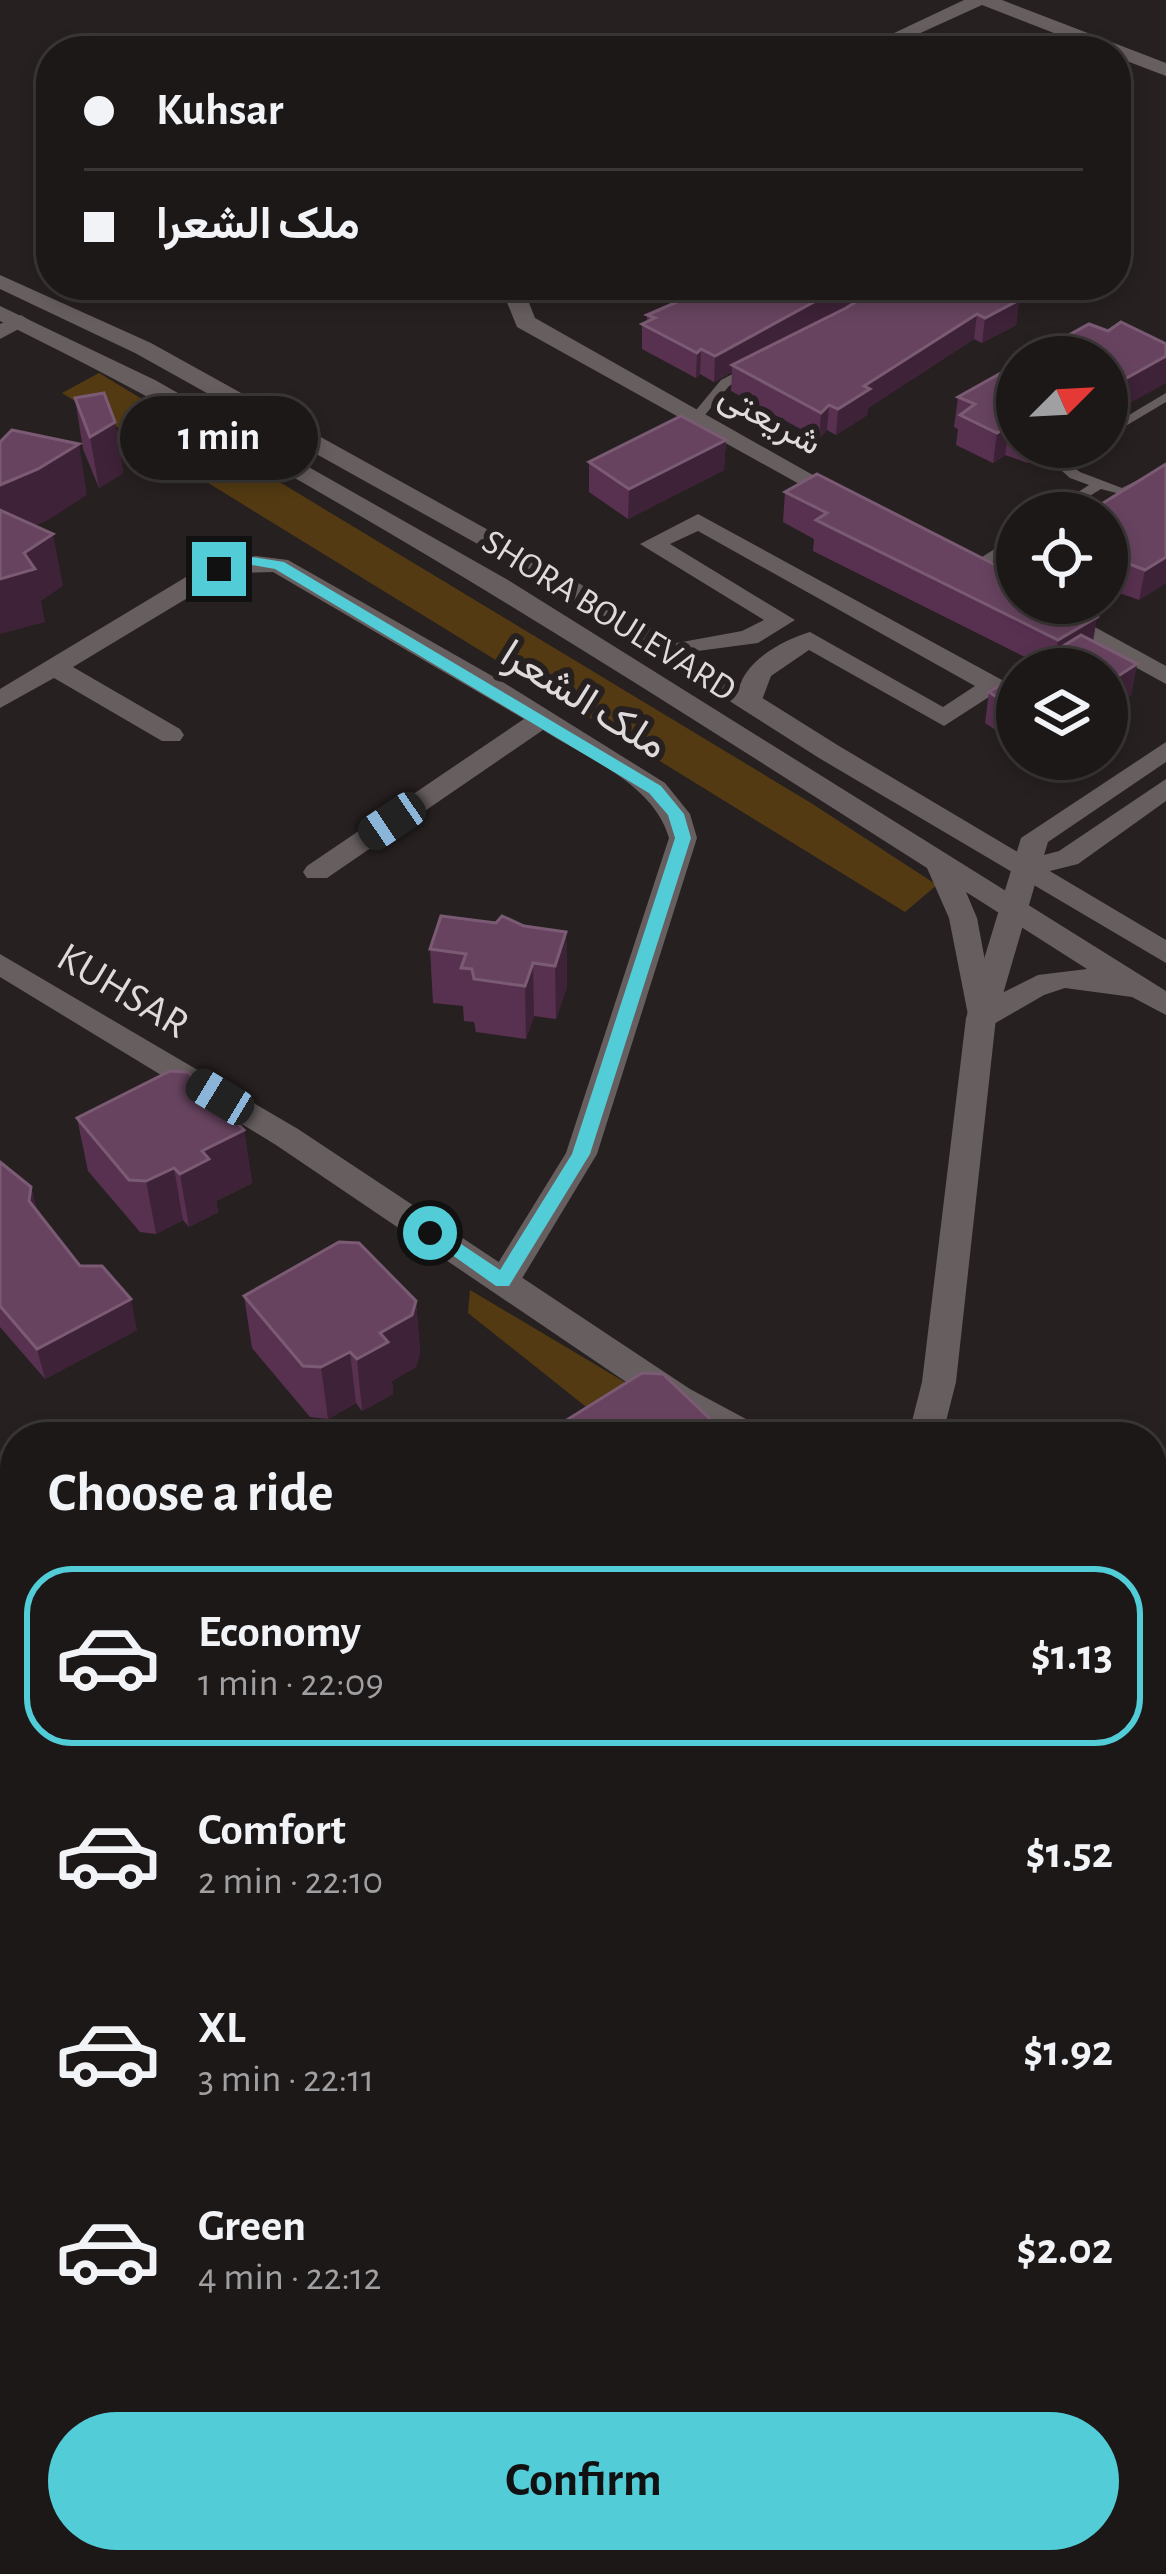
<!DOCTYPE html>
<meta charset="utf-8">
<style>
:root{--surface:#1d1818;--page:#2a2525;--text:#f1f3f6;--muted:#a0a0a2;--line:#3b3737;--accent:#52ccd6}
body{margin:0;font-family:"Alegreya Sans",Vazirmatn,sans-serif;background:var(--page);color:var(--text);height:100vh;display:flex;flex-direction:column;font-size:45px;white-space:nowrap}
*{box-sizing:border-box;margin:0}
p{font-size:39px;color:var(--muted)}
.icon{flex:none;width:66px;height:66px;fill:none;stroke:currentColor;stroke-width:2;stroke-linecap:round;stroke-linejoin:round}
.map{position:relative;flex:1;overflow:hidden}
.details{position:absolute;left:0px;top:1422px;width:1167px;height:1152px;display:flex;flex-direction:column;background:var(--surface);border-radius:48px 48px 0 0;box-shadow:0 6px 18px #0003,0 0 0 3px var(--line)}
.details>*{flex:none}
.guide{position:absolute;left:36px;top:36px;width:1095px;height:264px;border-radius:48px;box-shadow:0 6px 18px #0003,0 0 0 3px var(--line);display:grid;align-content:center;height:264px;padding:0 48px;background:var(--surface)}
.needle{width:78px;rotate:66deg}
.tools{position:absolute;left:996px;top:336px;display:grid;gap:24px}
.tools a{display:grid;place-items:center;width:132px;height:132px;border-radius:50%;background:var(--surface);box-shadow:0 6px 18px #0003,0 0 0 3px var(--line);font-size:60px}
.end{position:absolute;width:54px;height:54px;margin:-27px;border:15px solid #52ccd6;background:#111;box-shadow:0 0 0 6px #111}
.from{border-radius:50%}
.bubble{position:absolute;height:84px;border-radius:42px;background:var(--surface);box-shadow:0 6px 18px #0003,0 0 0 3px var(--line);font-size:39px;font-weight:600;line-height:84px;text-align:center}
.car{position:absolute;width:36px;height:72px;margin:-36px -18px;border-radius:15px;box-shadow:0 0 9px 3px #0007;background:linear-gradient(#222 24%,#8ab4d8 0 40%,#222 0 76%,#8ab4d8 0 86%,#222 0)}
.guide b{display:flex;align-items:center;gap:42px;height:114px;font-size:45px}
.guide b+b{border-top:3px solid var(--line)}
.guide i{width:30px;height:30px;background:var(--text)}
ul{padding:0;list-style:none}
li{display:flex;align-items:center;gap:36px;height:180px;margin:0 24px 18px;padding:0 24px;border:6px solid transparent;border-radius:48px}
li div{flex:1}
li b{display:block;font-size:45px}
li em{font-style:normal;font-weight:600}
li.current{border-color:var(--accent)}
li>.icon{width:108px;height:108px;stroke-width:1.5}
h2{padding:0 48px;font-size:54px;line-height:144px}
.action{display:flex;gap:24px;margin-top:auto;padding:24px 48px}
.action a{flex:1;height:138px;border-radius:72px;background:var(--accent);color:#111;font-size:48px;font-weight:600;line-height:138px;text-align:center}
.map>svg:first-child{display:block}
</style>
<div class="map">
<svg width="1166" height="2574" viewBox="0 0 1166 2574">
<rect width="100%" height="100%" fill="#272020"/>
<g fill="#533a12">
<polygon points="99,373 811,803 937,885 905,912 62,393"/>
<polygon points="470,1290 717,1437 624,1437 468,1313"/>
<polygon points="15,1756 15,1941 0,1929 0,1766"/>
<polygon points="247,2559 386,2559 386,2560 377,2574 238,2574"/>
</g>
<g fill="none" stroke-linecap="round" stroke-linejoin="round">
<g fill="#675e5f" fill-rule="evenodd">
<polygon points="746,367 756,370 729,386 700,421 692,421 692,415 721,380"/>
<polygon points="1166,393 1166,402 1107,437 1107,428"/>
<polygon points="1076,447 1091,447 1068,463 1080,472 1122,488 1166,466 1166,475 1128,496 1101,489 1062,513 1046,513 1089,485 1070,478 1053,463"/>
<polygon points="1017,535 1017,545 976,573 966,573 966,567"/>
</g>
<g fill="#675e5f" fill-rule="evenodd">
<polygon points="964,0 1002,0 1166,63 1166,76 1116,57 1116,51 1100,51 982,5 881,51 856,51"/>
<polygon points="500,285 522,285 535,318 857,500 845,507 837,505 517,327"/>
<path d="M698 514 1002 680 1006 686 944 726 809 650 771 676 759 708H741C727 670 779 641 810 632L943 707 975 686 698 531 670 544 795 620 758 643 660 656 656 651 660 646 742 631 764 620 640 544Z"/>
<path d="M256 556 288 560 501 681 665 783 690 814 697 838 597 1154 515 1290 503 1293 491 1290 487 1281 566 1153 669 838C654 784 588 759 543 730L327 878H307L303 872 307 866 524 719 273 572 237 573 214 582 73 667 180 729 184 735 180 741H162L54 678 0 708V689L186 577 217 563Z"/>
<polygon points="1019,603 1051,603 1166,666 1166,684"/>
<rect x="1152" y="2472" width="14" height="46"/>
</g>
<g fill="#675e5f" fill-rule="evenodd">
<polygon points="21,315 32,322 0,339 0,324"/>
<polygon points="1166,742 1166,762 1048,842 1044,855 1059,851 1166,779 1166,801 1078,864 1038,874 996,1018 956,1382 942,1437 908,1437 922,1382 966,1018 1021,838"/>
<polygon points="0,954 298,1129 690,1389 761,1427 766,1437 719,1437 666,1409 276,1145 0,977"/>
<polygon points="0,2011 15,2017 15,2062 0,2056"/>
<polygon points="445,2559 495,2559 489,2574 439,2574"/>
</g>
<g fill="#675e5f" fill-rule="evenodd">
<polygon points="0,275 151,343 537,557 839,746 1166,940 1166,963 819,758 519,567 135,353 0,289"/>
<path d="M0 306 155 380 508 580 1166 991V1015L1132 997 1065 988 1044 995 992 1025H970L949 918 927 868C624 675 323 480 0 321ZM966 892 1087 969 1038 975 992 998 977 918Z"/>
</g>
</g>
<g fill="#583150">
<polygon points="1019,300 1016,325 982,343 974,339 868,408 867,415 836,435 827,430 819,439 731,391 732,372 714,382 700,374 696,378 642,349 642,324 647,322 647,315"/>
<polygon points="1017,364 1017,447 1054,447 1028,463 1005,455 993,463 956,445 958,429 954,427 958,397"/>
<polygon points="75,398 115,422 123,473 99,488 83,449"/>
<polygon points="726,440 724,470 628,519 589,492 589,462"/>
<polygon points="1166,464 1166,583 1139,600 1114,591 1107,513"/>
<polygon points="785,492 1017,603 1096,603 1084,611 1093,641 1137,664 1131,695 1107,710 1107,669 1037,663 813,551 814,539 783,522"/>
<polygon points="1017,675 1017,744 985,723 989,692"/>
<polygon points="524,926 566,932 567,986 556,1019 534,1016 526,1039 476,1032 474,1022 464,1021 463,1006 433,1003 430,949"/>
<polygon points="77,1118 244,1130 252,1183 216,1201 218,1212 189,1227 183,1220 156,1234 140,1232 88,1171"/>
<polygon points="0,1162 31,1187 37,1211 80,1266 137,1330 45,1379 0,1327"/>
<polygon points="244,1296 416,1301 420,1353 416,1367 392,1381 393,1394 362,1411 356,1403 328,1419 310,1417 252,1348"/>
</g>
<g fill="#3e2237">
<polygon points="845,285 888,285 738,368 732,365 732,372 714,382 715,356"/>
<polygon points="1019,300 1016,325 982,343 985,318"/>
<polygon points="977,314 974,339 868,408 867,415 836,435 838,409 864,386"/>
<polygon points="701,349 700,374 696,378 697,353"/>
<polygon points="1166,356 1166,383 1107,416 1107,389"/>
<polygon points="829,405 827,430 819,439 821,413"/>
<polygon points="115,422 123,473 99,488 90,437"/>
<polygon points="1010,425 1005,455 993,463 997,433"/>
<polygon points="726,440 724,470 628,519 629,489"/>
<polygon points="79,444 87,495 48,520 0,542 0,485"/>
<polygon points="1031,447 1054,447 1028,463"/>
<polygon points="53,534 63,586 41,601 45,622 0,634 0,579 24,553"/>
<polygon points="1166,557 1166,583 1139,600 1145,570"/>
<polygon points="1119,560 1114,591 1107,596 1107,569"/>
<polygon points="1082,603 1096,603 1080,614"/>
<polygon points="1097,617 1092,648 1054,669 1058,640"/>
<polygon points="1137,664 1131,695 1107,710 1107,683"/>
<polygon points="566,932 567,986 556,1019 555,966"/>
<polygon points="533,963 534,1016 526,1039 525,986"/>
<polygon points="244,1130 252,1183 216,1201 218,1212 189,1227 180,1174 202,1151"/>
<polygon points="174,1168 183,1220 156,1234 146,1181"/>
<polygon points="31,1187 39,1218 29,1201"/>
<polygon points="131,1299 137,1330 45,1379 37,1349"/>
<polygon points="416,1301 420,1353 416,1367 392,1381 393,1394 362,1411 357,1359 380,1333"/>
<polygon points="350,1352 356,1403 328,1419 321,1367"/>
</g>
<g fill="#67435f" stroke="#7a5b73" stroke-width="3">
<polygon points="716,285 845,285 715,356 701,349 697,353 642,324 655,318 647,315"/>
<polygon points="883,285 988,285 1019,300 985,318 977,314 864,386 870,389 838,409 829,405 821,413 732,365 846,308"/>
<polygon points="1121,322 1166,344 1166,356 1107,389 1107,357 1029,357 1089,324 1108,331"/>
<polygon points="1017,364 1017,427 1010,425 997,433 960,415 975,404 958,397"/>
<polygon points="104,393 115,422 90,437 75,398"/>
<polygon points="681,416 726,440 629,489 589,462"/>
<polygon points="12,430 79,444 38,469 0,485 0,442"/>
<polygon points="1166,464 1166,557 1145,570 1119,560 1107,569 1107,513 1087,513"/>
<polygon points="817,474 1017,576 1017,603 1069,603 1097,617 1058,640 816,520 827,513 785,492"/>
<polygon points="0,510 53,534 24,553 35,569 0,579"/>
<polygon points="1081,635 1137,664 1107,683 1107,669 1026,669"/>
<polygon points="1017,675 1017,710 989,692"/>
<polygon points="441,916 496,923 502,916 524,926 566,932 555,966 533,963 525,986 474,979 472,969 461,968 466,954 430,949"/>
<polygon points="170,1071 188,1072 244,1130 202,1151 209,1159 180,1174 174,1168 146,1181 129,1180 77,1118"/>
<polygon points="0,1162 31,1187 29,1201 80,1266 102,1266 131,1299 37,1349 0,1306"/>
<polygon points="339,1242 359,1243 416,1301 412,1315 380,1333 388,1342 357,1359 350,1352 321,1367 303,1366 244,1296"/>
<polygon points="642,1373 663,1374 729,1437 554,1437 549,1431"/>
<polygon points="0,2213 15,2233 15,2445 0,2422"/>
<polygon points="8,2538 15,2550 15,2559 20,2559 29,2574 0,2574 0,2544"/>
</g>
<polygon fill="#52ccd6" points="252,557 284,562 661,786 684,814 691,838 590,1154 509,1286 496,1286 421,1233 424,1228 437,1228 500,1270 572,1154 675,838 668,815 649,793 275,569 252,565 219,573 212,569"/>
<g text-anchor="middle" stroke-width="12" stroke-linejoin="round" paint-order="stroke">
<g font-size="36" fill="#dfdadb" stroke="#272020">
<text transform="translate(771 418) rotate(29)" y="13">شریعتی</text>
<text transform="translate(610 614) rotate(32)" y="13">SHORA BOULEVARD</text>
</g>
<g font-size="42" fill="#dfdadb" stroke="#272020">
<text transform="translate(585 698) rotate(32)" y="15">ملک الشعرا</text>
<text transform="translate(124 989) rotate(31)" y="15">KUHSAR</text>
</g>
</g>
</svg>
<div class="tools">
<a><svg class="needle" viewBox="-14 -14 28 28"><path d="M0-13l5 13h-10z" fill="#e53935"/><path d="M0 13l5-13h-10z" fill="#a0a0a2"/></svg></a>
<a><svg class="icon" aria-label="locate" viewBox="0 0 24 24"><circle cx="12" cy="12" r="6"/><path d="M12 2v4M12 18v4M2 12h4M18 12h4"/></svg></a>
<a><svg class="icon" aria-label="layers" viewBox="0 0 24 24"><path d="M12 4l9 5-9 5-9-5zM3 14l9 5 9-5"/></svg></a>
</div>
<i class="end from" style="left:430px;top:1233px"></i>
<i class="end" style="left:219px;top:569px"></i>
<div class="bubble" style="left:120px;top:396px;width:198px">1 min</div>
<i class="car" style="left:392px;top:821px;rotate:236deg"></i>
<i class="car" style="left:220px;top:1097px;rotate:301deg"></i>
<div class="guide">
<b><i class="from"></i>Kuhsar</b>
<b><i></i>ملک الشعرا</b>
</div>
<section class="details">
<h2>Choose a ride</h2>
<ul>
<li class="current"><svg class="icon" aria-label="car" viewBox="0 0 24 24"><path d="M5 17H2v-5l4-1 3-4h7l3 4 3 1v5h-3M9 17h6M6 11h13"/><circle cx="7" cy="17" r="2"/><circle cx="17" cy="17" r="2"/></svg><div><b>Economy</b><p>1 min · 22:09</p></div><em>$1.13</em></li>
<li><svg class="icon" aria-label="car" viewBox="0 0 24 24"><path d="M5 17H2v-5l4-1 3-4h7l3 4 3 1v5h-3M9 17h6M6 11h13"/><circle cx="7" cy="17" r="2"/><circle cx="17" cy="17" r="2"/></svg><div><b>Comfort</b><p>2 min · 22:10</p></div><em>$1.52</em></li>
<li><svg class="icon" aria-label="car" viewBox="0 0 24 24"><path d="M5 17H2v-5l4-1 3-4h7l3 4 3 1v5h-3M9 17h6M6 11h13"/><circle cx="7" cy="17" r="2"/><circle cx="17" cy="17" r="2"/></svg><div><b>XL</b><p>3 min · 22:11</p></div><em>$1.92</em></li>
<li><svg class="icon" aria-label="car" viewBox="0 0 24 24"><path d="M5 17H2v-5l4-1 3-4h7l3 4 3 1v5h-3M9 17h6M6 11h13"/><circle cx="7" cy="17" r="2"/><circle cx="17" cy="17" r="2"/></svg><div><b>Green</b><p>4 min · 22:12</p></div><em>$2.02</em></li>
</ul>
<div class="action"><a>Confirm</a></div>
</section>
</div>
